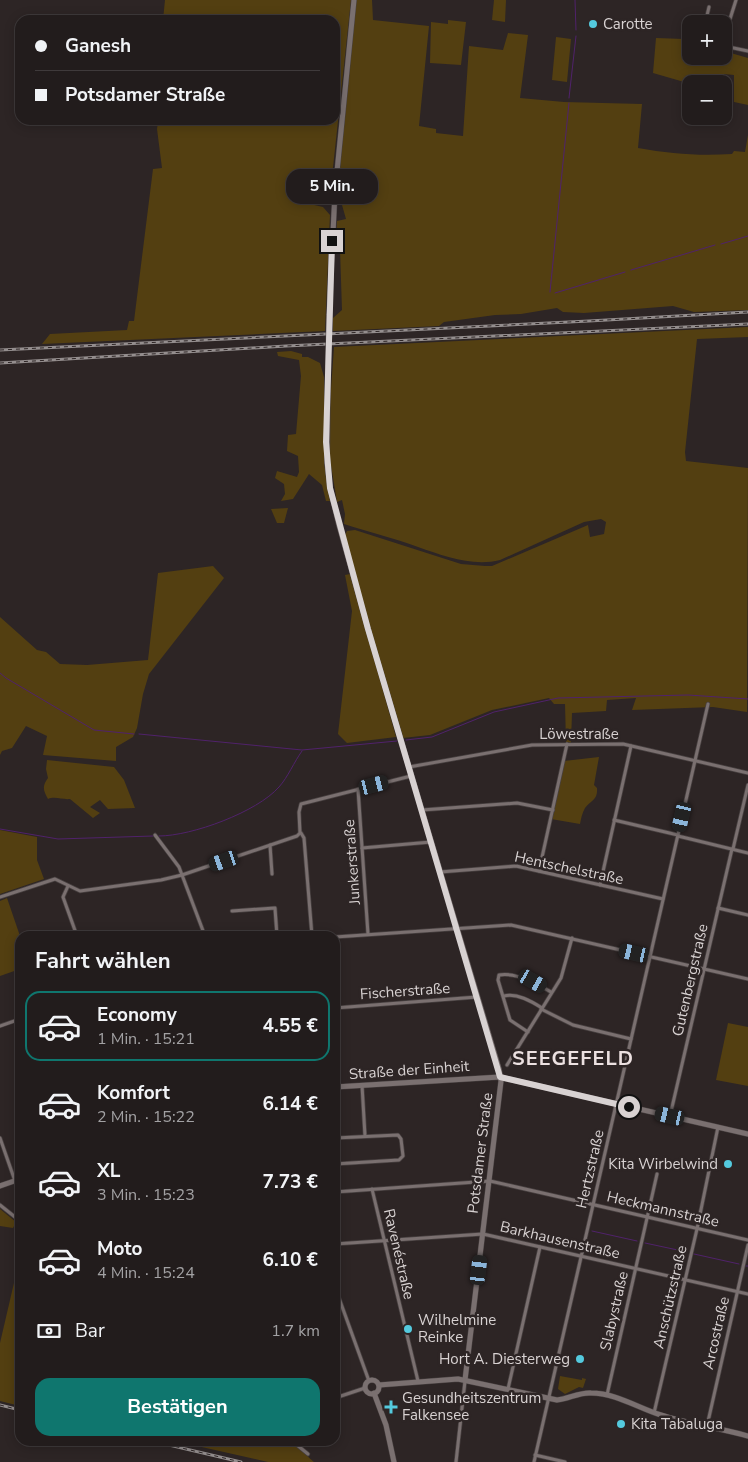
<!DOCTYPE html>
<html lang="de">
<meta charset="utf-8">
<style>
:root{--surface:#221c1c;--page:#2e2929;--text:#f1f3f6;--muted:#a2a1a3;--line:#3f3a3b;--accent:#0f766e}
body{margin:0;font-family:"Nunito Sans",sans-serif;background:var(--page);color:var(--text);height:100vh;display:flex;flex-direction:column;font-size:19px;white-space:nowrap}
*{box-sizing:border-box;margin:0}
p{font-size:16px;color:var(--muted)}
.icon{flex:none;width:28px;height:28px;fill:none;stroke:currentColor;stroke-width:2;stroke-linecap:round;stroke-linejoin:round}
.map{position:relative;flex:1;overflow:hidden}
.panel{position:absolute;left:15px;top:931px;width:325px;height:515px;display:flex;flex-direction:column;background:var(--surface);border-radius:15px;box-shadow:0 2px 12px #0003,0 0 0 1px var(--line)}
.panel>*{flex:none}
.hud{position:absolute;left:15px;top:15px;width:325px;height:110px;border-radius:15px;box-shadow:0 2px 12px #0003,0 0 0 1px var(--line);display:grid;align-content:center;height:110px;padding:0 20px;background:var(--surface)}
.controls{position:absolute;left:682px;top:15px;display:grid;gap:10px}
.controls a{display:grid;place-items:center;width:50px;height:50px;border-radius:10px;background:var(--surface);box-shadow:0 2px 12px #0003,0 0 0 1px var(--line);font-size:25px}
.end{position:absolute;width:22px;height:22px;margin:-11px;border:6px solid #d8d2d2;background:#111;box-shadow:0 0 0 2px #111}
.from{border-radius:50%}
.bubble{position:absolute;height:35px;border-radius:15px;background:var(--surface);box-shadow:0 2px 12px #0003,0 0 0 1px var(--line);font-size:16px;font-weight:700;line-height:35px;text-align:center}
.car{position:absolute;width:15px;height:30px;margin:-15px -8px;border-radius:6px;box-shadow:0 0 4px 1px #0007;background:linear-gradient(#222 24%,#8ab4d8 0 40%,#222 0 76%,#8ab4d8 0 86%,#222 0)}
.hud b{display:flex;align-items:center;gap:18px;height:48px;font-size:19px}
.hud b+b{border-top:1px solid var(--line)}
.hud i{width:12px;height:12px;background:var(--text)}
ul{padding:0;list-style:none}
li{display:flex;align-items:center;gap:15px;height:70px;margin:0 10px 8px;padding:0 10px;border:2px solid transparent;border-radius:15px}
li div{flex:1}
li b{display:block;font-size:19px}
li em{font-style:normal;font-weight:700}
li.current{border-color:var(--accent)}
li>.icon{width:45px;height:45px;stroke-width:1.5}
h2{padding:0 20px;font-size:22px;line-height:60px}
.pay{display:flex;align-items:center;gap:12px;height:55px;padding:0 20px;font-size:19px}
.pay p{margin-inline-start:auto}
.action{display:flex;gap:10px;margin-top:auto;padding:10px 20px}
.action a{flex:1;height:58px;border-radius:15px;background:var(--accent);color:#fff;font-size:20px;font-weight:700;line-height:58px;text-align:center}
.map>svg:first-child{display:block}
</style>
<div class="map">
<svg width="748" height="1462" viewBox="0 0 748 1462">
<rect width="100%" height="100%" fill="#2d2525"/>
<g fill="#533f11">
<polygon points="165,0 351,0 331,186 315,193 295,193 297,201 323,207 330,215 325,331 42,344 50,334 127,330 129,321 134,321 153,169 162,168 157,129 158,122 152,120 335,120 335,20 163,20"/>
<path d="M356 0H372L373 20 429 26 419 126 436 129V133L463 136 469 46 503 50 508 33 528 35 520 98 564 102 642 104 638 148C671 154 699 156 732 154L734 151 745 152 748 135V310L694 312 673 306 584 313 563 312 557 308 521 314 495 315 444 322 439 326 333 331V318L342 310 340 249 336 239 337 221 346 219 342 205 337 203 338 188Z"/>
<polygon points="494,0 506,0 505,22 492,20"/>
<polygon points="448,20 466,22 461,65 430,63 431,22 448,24"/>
<polygon points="556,37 571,39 567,82 552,80"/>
<polygon points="656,38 684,39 691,41 691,56 724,56 724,51 748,58 748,105 734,102 734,75 724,74 723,84 691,84 653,73"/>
<path d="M748 327V337L697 339 685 452 686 461 748 468 747 712 713 707 632 710 636 698 607 700 606 711 572 713 571 743H566L565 704H554L549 698 492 710 430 735 403 738 365 612 345 535 347 531 355 530 461 564 485 566H492L506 560 588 525 590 537 604 534 606 522 601 519 584 522 500 560C473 567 444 556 418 547 394 538 369 532 344 524L345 514 342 500 337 502 330 459 329 418 334 347Z"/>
<polygon points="291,351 302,354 302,357 308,357 320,363 324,377 324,462 330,501 326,501 322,485 309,474 293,499 281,501 285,494 284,484 275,478 277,471 297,477 299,472 298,456 287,451 288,435 296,434 301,376 299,360 278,356 277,352"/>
<polygon points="288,508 284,523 277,523 271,509"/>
<polygon points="213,566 224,578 149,674 143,694 137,728 133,737 116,747 116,761 43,755 47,736 26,726 12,748 2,751 0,755 0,617 37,650 46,652 60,664 87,665 148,660 158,573"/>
<polygon points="350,574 396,737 347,743 338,734 352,611 345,575"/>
<path d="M599 757 594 785 597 788C598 800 591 800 585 808 582 813 581 819 580 824L551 819 564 761Z"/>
<path d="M47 760 114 767 124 780 135 808 108 809 100 800 90 807 100 813 93 818 70 799C63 800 55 796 48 799 43 790 42 786 48 778L46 769Z"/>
<polygon points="0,830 37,837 37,860 44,879 0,894"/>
<polygon points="7,898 20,936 20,969 0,976 0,901"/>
<polygon points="728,1023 748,1027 748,1086 716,1080"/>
<polygon points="0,1209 16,1222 13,1228 0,1226"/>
<polygon points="20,1257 20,1406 0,1401 0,1343"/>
<polygon points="560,1376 582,1380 582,1378 586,1379 583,1388 579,1387 565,1394 558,1389"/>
<path d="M175 1441H248C261 1447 275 1437 288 1441 295 1443 308 1457 314 1462H268Z"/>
</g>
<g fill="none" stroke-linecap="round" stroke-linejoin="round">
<g stroke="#50226b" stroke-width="1">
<polyline points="575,0 576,30"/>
<polyline points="569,98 576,36"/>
<polyline points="721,244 748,236"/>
<polyline points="631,270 715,245"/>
<polyline points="550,292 569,103"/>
<polyline points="555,293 625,272"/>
<polyline points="0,673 6,678 94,730 134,734"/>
<polyline points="139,734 302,750 397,741"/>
<polyline points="406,740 432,737 494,712 558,698 688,695 748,699"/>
<polyline points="0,829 58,839 153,836"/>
<path d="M159 836C192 836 257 812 279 787 288 777 294 762 302 751"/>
<polyline points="592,1231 637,1241"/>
<polyline points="645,1243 687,1252"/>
<polyline points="694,1254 739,1264"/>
<polyline points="746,1266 748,1266"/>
</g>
<defs>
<g id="street">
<polyline points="706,20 720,24"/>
<polyline points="705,24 709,7"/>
<polyline points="724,38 736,0"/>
<polyline points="724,46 748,51"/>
<polyline points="409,767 532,745 623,744 748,773"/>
<polyline points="358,789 368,934"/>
<polyline points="422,810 517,803 553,810"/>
<polyline points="614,820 678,835"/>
<polyline points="301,833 304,838 312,936"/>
<polyline points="155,835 179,867 205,936"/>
<polyline points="678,836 748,853"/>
<polyline points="270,845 272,874"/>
<polyline points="362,848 431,842"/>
<polyline points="733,849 748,785"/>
<polyline points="539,871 567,744"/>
<polyline points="440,872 516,866 663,899"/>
<polyline points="600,885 631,746"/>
<polyline points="68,886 63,897 77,936"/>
<polyline points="0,897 55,879 80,891 161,880 182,875 297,836 300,833 299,812 301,804 411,776"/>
<polyline points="718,908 748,915"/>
<polyline points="232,911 275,908 277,936"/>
<polyline points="335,937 511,925 748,979"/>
<path d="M504 996C517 993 531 1001 542 1008"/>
<polyline points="335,1008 477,997"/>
<polyline points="541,1009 573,1025 631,1039"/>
<polyline points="0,1026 20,1019"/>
<path d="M528 1032 510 1020 498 980 499 975C515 972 538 984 551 992"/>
<polyline points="507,1065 561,978 572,938"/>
<polyline points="362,1085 365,1136"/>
<polyline points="670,1116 732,849"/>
<polyline points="0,1138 15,1181"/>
<polyline points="335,1138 398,1135 401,1139 403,1156 399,1160 335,1164"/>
<polyline points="372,1189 418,1381"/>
<polyline points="335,1192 490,1181 748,1240"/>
<polyline points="0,1205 20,1221"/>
<polyline points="335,1244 483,1234 748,1294"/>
<polyline points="335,1287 369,1381"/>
<polyline points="508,1389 540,1247"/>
<polyline points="607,1395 657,1174"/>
<polyline points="335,1398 365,1388"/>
<polyline points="654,1413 697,1229 718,1127"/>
<polyline points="707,1426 748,1245"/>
<polyline points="292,1441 308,1454"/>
<polyline points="535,1455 565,1462"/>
<polyline points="456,1462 465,1381"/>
<polyline points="534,1462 708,704"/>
</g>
<g id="secondary">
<polyline points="329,315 335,192 354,0"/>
<polyline points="328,365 327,463 330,488 339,525 368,629 499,1069 501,1081 465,1380"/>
<polyline points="335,1087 500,1077 748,1134"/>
<polyline points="0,1186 20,1179"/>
<circle cx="372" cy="1387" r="7"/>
<path d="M379 1385 458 1379 557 1400C569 1399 579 1392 591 1393 616 1393 638 1408 661 1415 689 1424 719 1428 748 1436"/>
<polyline points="374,1393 386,1425 394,1462"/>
</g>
</defs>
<use href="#street" stroke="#484141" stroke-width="4.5"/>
<use href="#secondary" stroke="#484141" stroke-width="6"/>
<use href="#street" stroke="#7a7070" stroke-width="3"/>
<use href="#secondary" stroke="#7a7070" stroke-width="5"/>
<defs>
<g id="rail">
<polyline points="0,350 589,321 748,312"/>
<polyline points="0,363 286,346 748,324"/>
<polyline points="0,1405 20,1410"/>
<polyline points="152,1441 241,1462"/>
</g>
</defs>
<use href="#rail" stroke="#948e8e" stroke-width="3"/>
<use href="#rail" stroke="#2d2525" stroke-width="1" stroke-dasharray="4" stroke-linecap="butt"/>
<defs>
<polyline id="secondary-bridge" points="328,365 329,315"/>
</defs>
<use href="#secondary-bridge" stroke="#484141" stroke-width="6" stroke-linecap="butt"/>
<use href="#secondary-bridge" stroke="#7a7070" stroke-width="5"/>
</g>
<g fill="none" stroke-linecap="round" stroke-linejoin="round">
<polyline stroke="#d8d2d2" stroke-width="6" points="332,241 326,442 330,488 368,629 500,1077 629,1107"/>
</g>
<g fill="#54cade" stroke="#2d2525" stroke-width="2">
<circle cx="593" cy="24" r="5"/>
<circle cx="728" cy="1164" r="5"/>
<circle cx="408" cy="1329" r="5"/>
<circle cx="580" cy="1359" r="5"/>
<path d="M388.5 1399.5h5v5h5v5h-5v5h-5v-5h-5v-5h5z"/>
<circle cx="621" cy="1424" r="5"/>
</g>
<g text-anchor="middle" stroke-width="5" stroke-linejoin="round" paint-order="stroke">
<g font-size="15" fill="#d8d2d2" stroke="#2d2525" text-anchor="start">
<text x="603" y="29">Carotte</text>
<text x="718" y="1169" text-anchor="end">Kita Wirbelwind</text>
<text x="418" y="1325">Wilhelmine<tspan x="418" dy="17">Reinke</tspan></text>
<text x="570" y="1364" text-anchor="end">Hort A. Diesterweg</text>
<text x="402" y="1403">Gesundheitszentrum<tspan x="402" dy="17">Falkensee</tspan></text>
<text x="631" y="1429">Kita Tabaluga</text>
</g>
<g font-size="15" fill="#d8d2d2" stroke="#2d2525">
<text x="579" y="739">Löwestraße</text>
<text transform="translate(352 862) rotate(-94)" y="5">Junkerstraße</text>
<text transform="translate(569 868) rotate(12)" y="5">Hentschelstraße</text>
<text transform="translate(690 980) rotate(-77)" y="5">Gutenbergstraße</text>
<text transform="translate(405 991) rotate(-4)" y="5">Fischerstraße</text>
<text transform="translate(409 1070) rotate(-4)" y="5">Straße der Einheit</text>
<text transform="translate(480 1153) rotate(-83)" y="5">Potsdamer Straße</text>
<text transform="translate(590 1169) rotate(-77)" y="5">Hertzstraße</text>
<text transform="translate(663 1209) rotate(13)" y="5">Heckmannstraße</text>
<text transform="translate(560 1240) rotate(13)" y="5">Barkhausenstraße</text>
<text transform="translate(399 1254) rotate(77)" y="5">Ravenéstraße</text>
<text transform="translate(670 1297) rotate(-77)" y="5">Anschützstraße</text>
<text transform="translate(614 1311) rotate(-77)" y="5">Slabystraße</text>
<text transform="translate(716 1333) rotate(-77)" y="5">Arcostraße</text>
</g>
<g font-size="20" font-weight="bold" letter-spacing="1" fill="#ece1e1" stroke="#2d2525">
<text x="573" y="1065">SEEGEFELD</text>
</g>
</g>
</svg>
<div class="controls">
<a>+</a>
<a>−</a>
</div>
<i class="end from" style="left:629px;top:1107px"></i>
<i class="end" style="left:332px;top:241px"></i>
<div class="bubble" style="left:286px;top:169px;width:92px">5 Min.</div>
<i class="car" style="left:374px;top:785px;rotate:76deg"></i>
<i class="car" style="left:682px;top:817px;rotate:193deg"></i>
<i class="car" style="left:224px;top:861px;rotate:251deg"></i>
<i class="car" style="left:634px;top:953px;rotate:283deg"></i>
<i class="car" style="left:533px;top:981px;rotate:120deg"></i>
<i class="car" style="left:670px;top:1116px;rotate:283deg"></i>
<i class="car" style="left:479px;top:1270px;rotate:7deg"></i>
<div class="hud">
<b><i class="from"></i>Ganesh</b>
<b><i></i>Potsdamer Straße</b>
</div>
<section class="panel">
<h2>Fahrt wählen</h2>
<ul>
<li class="current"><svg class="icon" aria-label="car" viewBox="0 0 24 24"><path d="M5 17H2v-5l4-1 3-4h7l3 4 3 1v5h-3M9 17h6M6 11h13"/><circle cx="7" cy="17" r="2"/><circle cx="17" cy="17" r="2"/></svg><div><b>Economy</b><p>1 Min. · 15:21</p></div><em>4.55 €</em></li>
<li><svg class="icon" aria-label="car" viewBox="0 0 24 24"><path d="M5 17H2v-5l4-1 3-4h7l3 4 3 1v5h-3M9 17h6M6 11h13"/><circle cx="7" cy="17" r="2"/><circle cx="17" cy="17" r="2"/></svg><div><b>Komfort</b><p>2 Min. · 15:22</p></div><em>6.14 €</em></li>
<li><svg class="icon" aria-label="car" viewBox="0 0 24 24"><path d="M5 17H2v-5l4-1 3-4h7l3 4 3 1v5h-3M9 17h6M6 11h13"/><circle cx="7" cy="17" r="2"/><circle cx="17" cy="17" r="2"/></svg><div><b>XL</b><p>3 Min. · 15:23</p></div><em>7.73 €</em></li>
<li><svg class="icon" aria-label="car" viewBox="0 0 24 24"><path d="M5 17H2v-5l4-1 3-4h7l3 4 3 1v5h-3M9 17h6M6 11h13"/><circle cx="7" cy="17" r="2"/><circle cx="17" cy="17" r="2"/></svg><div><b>Moto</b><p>4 Min. · 15:24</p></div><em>6.10 €</em></li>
</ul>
<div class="pay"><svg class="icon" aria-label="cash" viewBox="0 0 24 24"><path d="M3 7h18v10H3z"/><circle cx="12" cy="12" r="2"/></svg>Bar<p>1.7 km</p></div>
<div class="action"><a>Bestätigen</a></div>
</section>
</div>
